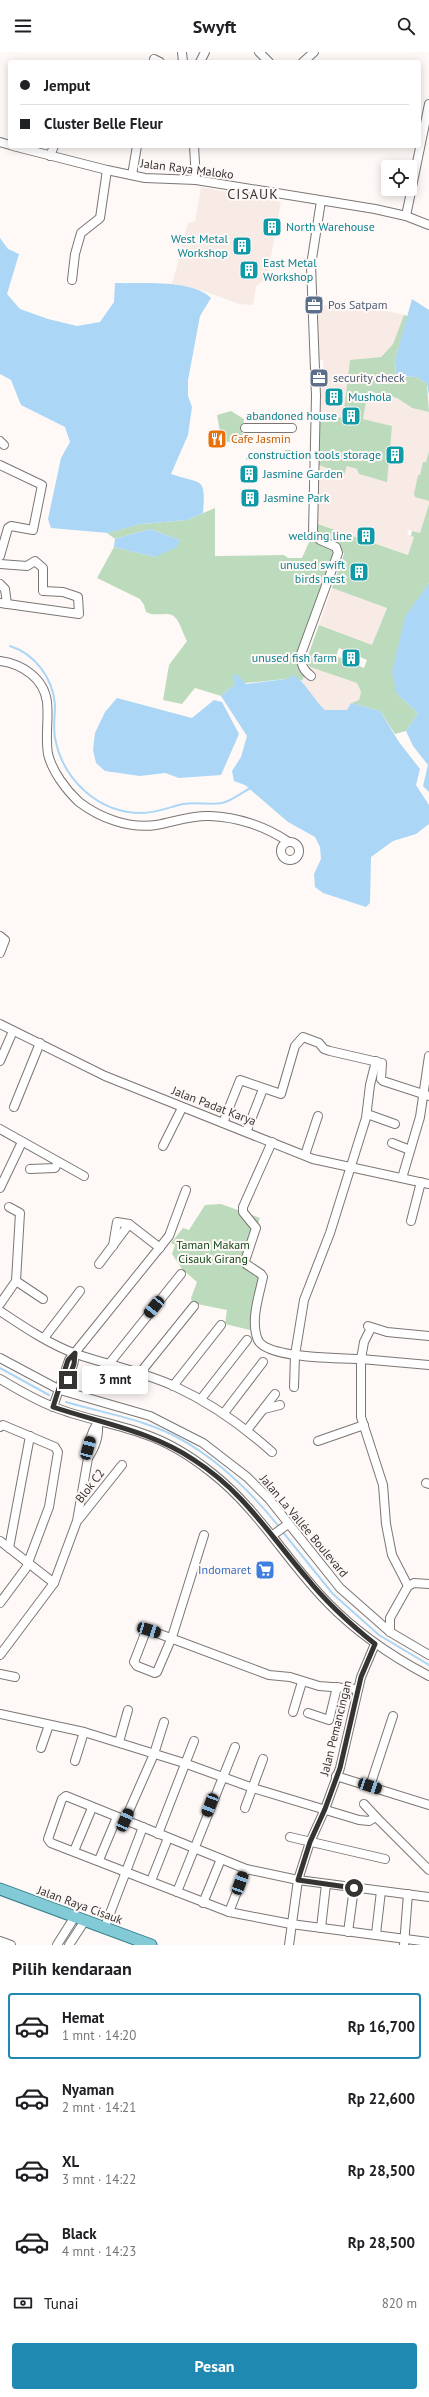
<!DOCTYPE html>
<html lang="id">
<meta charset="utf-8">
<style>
:root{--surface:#fff;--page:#f2f2f2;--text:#202124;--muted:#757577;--line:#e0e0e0;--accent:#2089b1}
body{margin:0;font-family:"PT Sans",sans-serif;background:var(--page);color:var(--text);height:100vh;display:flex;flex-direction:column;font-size:15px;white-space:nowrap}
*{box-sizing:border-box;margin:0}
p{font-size:13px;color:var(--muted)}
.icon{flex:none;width:22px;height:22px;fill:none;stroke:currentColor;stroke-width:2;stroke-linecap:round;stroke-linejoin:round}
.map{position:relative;height:1893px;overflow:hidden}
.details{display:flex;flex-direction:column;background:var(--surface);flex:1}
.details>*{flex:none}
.guide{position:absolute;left:8px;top:8px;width:413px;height:88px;border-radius:4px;box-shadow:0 2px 10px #0003;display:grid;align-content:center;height:88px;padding:0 12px;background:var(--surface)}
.controls{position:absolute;left:381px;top:108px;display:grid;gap:8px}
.controls a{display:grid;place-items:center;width:36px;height:36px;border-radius:4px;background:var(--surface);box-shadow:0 2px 10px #0003;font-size:20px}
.end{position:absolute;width:18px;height:18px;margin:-9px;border:5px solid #363433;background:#fff;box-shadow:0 0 0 2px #fff}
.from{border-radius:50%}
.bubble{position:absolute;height:28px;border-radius:4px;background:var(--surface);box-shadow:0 2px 10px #0003;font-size:13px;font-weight:800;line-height:28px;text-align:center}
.car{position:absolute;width:12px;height:24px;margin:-12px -6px;border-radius:5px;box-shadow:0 0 3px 1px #0007;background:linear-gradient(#222 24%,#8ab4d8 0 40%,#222 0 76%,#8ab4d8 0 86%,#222 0)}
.guide b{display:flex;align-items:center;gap:14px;height:38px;font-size:15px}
.guide b+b{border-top:1px solid var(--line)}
.guide i{width:10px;height:10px;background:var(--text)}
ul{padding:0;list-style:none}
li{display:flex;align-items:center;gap:12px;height:66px;margin:0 8px 6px;padding:0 4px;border:2px solid transparent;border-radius:4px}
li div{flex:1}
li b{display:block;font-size:15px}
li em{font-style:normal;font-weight:800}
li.selected{border-color:var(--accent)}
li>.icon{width:36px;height:36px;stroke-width:1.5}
h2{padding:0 12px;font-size:18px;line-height:48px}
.pay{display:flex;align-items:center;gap:10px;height:44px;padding:0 12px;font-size:15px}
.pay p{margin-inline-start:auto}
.cta{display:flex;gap:8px;margin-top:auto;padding:8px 12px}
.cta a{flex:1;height:46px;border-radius:4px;background:var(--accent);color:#fff;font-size:16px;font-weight:800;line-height:46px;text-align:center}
header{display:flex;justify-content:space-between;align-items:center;height:52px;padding:0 12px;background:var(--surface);font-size:18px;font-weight:800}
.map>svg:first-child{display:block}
</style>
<header><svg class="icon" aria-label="menu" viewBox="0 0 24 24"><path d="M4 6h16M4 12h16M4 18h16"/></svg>Swyft<svg class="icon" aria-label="search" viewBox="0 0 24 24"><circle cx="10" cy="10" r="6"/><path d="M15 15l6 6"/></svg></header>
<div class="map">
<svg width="429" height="1893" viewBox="0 0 429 1893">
<rect width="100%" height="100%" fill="#fef9f6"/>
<g fill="#f8ebe5">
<polygon points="201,135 281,150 267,227 256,234 253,253 239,252 204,239 172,232 188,171 195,169"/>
<polygon points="317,253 374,256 404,263 393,292 347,338 343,366 317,363 316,321 324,320 323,308 315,307"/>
<polygon points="368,339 397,346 412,356 429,360 429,399 426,411 423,410 415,445 429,449 429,452 420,481 408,478 407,482 414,485 408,503 315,471 317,412 344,423 347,413 357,417 392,374 363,367"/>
<polygon points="332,536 387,555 372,594 319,573"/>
<polygon points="310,615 357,631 361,640 359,648 351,651 347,658 325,658 315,648 302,629 306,618"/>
</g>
<g fill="#bcdbbc" fill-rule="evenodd">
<polygon points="404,263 408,264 395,308 396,324 417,325 427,332 429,360 412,356 397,346 368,339 363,367 392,374 387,430 359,422 357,417 347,414 344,423 317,412 317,363 343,366 350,308 381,305 393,292"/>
<polygon points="231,359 244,367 242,386 238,392 224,389 220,380 217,363"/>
<polygon points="285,398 294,398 293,407 246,408 246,405 262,404 262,402 284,402"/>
<polygon points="429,399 429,449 415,445 414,442 418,423 420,423 423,410 426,410"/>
<path d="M429 452V531L405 566 397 642 418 661 406 679 395 682 380 659 351 651 359 648 361 640 357 631 310 615 306 609 319 573 372 593 387 556 332 536 344 502 339 492 316 481 315 471 408 503 414 485 411 484 412 479 420 481ZM339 596 367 608 364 616 336 604Z"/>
<path d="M215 456V504L284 503 288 506H302L310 488 334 496 335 500 297 604 298 614 304 624 302 629 293 624 286 627 235 632 221 644 195 636 182 652 163 648 169 613 187 589C183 582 179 566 172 563 164 560 156 565 146 560L144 553 140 547 97 526 114 495 155 505 180 488 150 477 115 487 107 481 141 472 187 468Z"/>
<polygon points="221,1152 260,1166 243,1212 265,1226 250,1278 225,1272 227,1258 192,1251 191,1246 197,1230 182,1217 172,1202 175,1193 171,1191 183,1176 189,1178 205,1153"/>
</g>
<g fill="#abd6f6">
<path d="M0 186 8 197 19 202 7 242 20 257 48 267 77 274 100 270 114 250 115 231C142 232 191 227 211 246L200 264 188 328V344L192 355 188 383 171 422C202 433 206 423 203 461L187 468 141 472 108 481 51 476 48 467 61 406 70 390 65 375 21 353 11 328 0 322Z"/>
<polygon points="412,247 429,258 429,343 427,332 417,325 396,324 395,308"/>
<polygon points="150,477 180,488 177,495 155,505 114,495 115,487"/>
<polygon points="429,531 429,740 423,734 428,713 413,694 406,679 418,661 397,642 392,620 405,565"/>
<path d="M236 622 246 632 286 627 294 623C307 632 313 647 325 658H347L351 651 380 659 399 690 420 717 416 733 429 753V772L416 782 393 789 371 805 370 851 366 855 323 841 315 835 314 822 321 807 320 795 315 785 288 770 245 733 234 729 232 719 241 705 247 684 221 644 235 632 232 624Z"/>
<polygon points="117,646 192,666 214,648 222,650 239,682 221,723 179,726 165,721 140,724 105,719 96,711 93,698 95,681 105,660"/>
</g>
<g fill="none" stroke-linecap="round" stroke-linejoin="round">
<g stroke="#abd6f6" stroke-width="2">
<path d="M10 594C35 602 53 626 55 653 55 664 53 675 55 686 63 728 98 761 142 761 156 761 170 755 183 752 196 750 210 753 222 751 231 749 241 741 249 737"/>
<polyline points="0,1316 49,1343"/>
<path d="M66 1350C93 1358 120 1363 146 1372 199 1389 246 1433 280 1476"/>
<polyline points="282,1479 333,1542 379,1583 429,1613"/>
</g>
<defs>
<g id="minor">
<polyline points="182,0 183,10"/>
<polyline points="259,0 269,10"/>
<polyline points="154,7 160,10"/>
<polyline points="200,10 205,0"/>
<polyline points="303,10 314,0"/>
<polyline points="0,90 10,93"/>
<polyline points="13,94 107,118 145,126 196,128 375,157 406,164 429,173"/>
<polyline points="194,94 196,128"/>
<polyline points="50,104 54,94"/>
<polyline points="132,123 137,94"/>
<polyline points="406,164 429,52"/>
<polyline points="72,228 75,202 81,181 100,166 107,118"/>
<polyline points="245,376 292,376"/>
<polyline points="0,389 4,393"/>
<polyline points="0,413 42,433 33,478 11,474 8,476 0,504"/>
<polyline points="0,512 27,514 35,509 43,516 43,539 63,540 78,545 79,562 0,551"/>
<polyline points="0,532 5,537 7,552"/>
<path d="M0 609C22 612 44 626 47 650 49 667 45 684 48 702 52 719 66 738 79 750 100 766 129 777 156 773 174 770 191 763 210 764 237 765 265 774 287 789"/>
<path d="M311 624C303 618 301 613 301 602L338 501 336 495 320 488 313 481 316 344 311 213 321 149"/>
<circle cx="290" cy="799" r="9"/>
<polyline points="0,884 5,888 0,901"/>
<polyline points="0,972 105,1024 313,1107 429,1132"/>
<polyline points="0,1009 13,979"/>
<polyline points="14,1055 40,991"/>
<polyline points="367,1062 395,1072"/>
<polyline points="223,1071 240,1028 281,1042 295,994 303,985 319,991 324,997 330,999 382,1011 381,1027 383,1029 429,1044"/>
<polyline points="0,1077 84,1124"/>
<polyline points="247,1078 263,1037"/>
<path d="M272 1090 243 1155V1160L256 1176 245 1209 246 1212 261 1222 263 1225C259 1244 250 1269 258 1288 267 1307 342 1306 361 1307L364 1290 371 1276"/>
<polyline points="392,1091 410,1098"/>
<polyline points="163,1094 182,1056"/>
<polyline points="305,1103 318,1064"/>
<polyline points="30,1117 55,1116 58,1110"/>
<polyline points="402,1126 420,1065 429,1004"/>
<polyline points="0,1136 22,1090"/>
<polyline points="411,1169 421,1130"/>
<polyline points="113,1194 117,1170 129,1172 160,1196"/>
<polyline points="99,1212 129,1172"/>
<polyline points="16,1229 43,1247"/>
<polyline points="0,1252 16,1229 20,1161 9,1155"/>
<path d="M0 1259C24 1275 49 1292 76 1302 109 1313 143 1320 174 1334 211 1351 242 1373 272 1400"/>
<polyline points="368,1274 387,1280 429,1284"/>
<polyline points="44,1286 80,1239"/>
<polyline points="0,1306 60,1338 150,1364 203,1391 247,1425 269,1447 340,1536 390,1580 429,1603"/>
<polyline points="109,1312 181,1222"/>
<polyline points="140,1321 194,1254"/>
<path d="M0 1327C17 1337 35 1348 54 1355 83 1367 115 1371 144 1382 168 1390 192 1405 212 1421 259 1458 286 1508 327 1550 357 1581 391 1604 429 1624"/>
<polyline points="173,1334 221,1273"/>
<polyline points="294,1335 295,1303 304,1248 330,1181 366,1066 370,1033 376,1009"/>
<path d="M61 1337C70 1326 74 1315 75 1301"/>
<polyline points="201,1347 247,1288"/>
<polyline points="53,1355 69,1308 169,1184 186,1138"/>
<polyline points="264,1357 280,1353"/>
<polyline points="224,1361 263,1310"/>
<polyline points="0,1375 3,1373 55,1395 58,1400 49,1455 26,1516 0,1551"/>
<polyline points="247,1378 275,1342"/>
<polyline points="318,1389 364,1373"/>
<path d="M88 1406C96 1394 99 1384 98 1370"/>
<polyline points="426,1431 429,1432"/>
<polyline points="79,1467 122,1413"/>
<polyline points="204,1483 172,1585 157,1620 155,1621 137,1614 134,1610 146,1579 149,1578 269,1623 290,1625 319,1634 358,1637"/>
<polyline points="273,1483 288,1472"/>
<polyline points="0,1489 54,1531"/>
<polyline points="9,1496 30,1384"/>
<polyline points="408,1534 392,1503 386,1472 383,1433 361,1365 361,1307 429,1313"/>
<polyline points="390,1580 390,1566 408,1534 414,1531 429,1532"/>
<path d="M0 1603 54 1531 77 1469 88 1406C87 1392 91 1381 98 1370"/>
<polyline points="0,1622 15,1625"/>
<polyline points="293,1660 302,1630"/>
<polyline points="308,1661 329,1668 337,1635"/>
<polyline points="0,1662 84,1680 184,1711 253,1736 359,1768 369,1769 376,1765 429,1818"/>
<polyline points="119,1690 128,1658"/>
<polyline points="41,1696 49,1673"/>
<polyline points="75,1709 84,1680"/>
<polyline points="336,1724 429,1753"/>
<polyline points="370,1734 393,1664"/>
<polyline points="364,1752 376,1765"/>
<polyline points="245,1756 263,1707"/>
<polyline points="125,1768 154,1702 164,1670"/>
<polyline points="158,1782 194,1689"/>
<polyline points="290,1785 385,1807"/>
<polyline points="74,1799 92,1756"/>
<polyline points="99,1808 117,1765"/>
<polyline points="151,1829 168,1786"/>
<polyline points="177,1840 235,1695"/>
<polyline points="429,1845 298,1828 246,1817 66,1744 62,1747 48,1787 51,1791 229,1860 291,1872 429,1890"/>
<polyline points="203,1851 221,1807"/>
<polyline points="229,1860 246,1817"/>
<polyline points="321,1876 326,1832"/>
<polyline points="104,1877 143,1775"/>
<polyline points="348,1880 354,1836"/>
<polyline points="376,1882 381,1839"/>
<polyline points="0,1889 11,1893"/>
<polyline points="57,1893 74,1866"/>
<polyline points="69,1893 84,1870"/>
<polyline points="289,1893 298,1828 310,1790 325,1757 340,1716 361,1625 375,1592"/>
<polyline points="404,1893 408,1842"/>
</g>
<polyline id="major" points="0,1837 151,1893"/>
</defs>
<use href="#minor" stroke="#7b7674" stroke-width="10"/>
<use href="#major" stroke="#317e8b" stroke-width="13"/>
<use href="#minor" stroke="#fff" stroke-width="8"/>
<use href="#major" stroke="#82cad6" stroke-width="11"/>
</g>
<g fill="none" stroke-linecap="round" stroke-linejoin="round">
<path stroke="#363433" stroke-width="5" d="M68 1328 74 1312 75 1301 68 1308 53 1355C101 1371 151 1379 194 1408 243 1439 269 1482 306 1525 326 1550 350 1572 375 1592L361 1625 340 1716 325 1757 310 1790 298 1828 354 1836"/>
</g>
<defs>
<symbol id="building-square" viewBox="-11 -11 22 22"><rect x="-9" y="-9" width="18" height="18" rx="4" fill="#0f9aa8" stroke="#fef9f6"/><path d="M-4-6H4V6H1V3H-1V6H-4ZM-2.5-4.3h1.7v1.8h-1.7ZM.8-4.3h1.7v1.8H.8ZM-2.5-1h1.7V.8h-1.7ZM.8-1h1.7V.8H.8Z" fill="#fff"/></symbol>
<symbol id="office-square" viewBox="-11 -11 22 22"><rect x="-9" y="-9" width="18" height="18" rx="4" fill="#5c6f8a" stroke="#fef9f6"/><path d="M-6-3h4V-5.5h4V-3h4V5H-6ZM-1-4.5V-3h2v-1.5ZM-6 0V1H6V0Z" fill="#fff"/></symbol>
<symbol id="restaurant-square" viewBox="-11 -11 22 22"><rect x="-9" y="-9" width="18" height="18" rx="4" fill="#e8710a" stroke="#fef9f6"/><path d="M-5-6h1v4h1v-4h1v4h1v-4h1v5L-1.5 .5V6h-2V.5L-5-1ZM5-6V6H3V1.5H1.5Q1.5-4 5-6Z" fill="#fff"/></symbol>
<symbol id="supermarket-square" viewBox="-11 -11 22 22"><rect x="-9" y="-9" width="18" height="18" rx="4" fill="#3f7fe0" stroke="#fef9f6"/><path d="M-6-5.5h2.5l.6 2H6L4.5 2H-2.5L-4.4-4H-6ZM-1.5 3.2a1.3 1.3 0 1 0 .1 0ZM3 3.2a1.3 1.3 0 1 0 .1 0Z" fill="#fff"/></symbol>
</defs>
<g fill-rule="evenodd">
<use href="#building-square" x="261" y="164" width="22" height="22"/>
<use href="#building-square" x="231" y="183" width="22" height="22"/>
<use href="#building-square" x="238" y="207" width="22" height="22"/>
<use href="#office-square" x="303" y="242" width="22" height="22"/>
<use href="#office-square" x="308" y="315" width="22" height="22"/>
<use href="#building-square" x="323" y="334" width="22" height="22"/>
<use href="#building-square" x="340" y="353" width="22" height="22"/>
<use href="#restaurant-square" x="206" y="376" width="22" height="22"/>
<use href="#building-square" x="384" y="392" width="22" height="22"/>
<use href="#building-square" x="238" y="411" width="22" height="22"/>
<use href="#building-square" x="239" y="435" width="22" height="22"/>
<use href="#building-square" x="355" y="473" width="22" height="22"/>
<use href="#building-square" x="348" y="509" width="22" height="22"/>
<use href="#building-square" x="340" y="595" width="22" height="22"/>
<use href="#supermarket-square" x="254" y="1507" width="22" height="22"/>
</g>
<g text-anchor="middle" stroke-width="4" stroke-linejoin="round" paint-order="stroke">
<g font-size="12" fill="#363433" stroke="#fef9f6">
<text transform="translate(187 117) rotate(7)" y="4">Jalan Raya Maloko</text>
<text transform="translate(214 1054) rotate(21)" y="4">Jalan Padat Karya</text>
<text transform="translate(90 1434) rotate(-52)" y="4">Blok C2</text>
<text transform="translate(304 1474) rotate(50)" y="4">Jalan La Vallée Boulevard</text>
<text transform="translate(336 1676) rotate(-76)" y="4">Jalan Pemancingan</text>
<text transform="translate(80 1853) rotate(20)" y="4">Jalan Raya Cisauk</text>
</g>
<g font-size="12" fill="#0d838f" stroke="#fef9f6" text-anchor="end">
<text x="286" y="179" text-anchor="start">North Warehouse</text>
<text x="228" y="191">West Metal<tspan x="228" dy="14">Workshop</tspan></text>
<text x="263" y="215" text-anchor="start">East Metal<tspan x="263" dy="14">Workshop</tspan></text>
<text x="348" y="349" text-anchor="start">Mushola</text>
<text x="337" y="368">abandoned house</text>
<text x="381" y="407">construction tools storage</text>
<text x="263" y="426" text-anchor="start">Jasmine Garden</text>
<text x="264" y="450" text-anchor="start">Jasmine Park</text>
<text x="352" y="488">welding line</text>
<text x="345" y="517">unused swift<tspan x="345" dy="14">birds nest</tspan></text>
<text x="337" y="610">unused fish farm</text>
</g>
<g font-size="12" fill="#4e5e75" stroke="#fef9f6" text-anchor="start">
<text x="328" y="257">Pos Satpam</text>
<text x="333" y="330">security check</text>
</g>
<g font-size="12" fill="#c56008" stroke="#fef9f6" text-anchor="start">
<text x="231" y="391">Cafe Jasmin</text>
</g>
<g font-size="12" fill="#144819" stroke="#fef9f6">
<text x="213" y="1197">Taman Makam<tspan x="213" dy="14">Cisauk Girang</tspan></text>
</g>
<g font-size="12" fill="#366cbe" stroke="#fef9f6" text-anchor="end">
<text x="251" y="1522">Indomaret</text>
</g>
<g font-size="14" letter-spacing="1" fill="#363433" stroke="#fef9f6">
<text x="253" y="147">CISAUK</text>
</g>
</g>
</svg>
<div class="controls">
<a><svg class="icon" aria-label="locate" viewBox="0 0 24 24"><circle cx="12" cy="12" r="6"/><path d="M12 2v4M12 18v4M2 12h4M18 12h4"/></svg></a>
</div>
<i class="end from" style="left:354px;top:1836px"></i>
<i class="end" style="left:68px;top:1328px"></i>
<div class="bubble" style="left:82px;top:1314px;width:66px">3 mnt</div>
<i class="car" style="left:154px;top:1255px;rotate:219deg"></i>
<i class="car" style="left:88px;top:1396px;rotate:15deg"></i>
<i class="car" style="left:149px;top:1578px;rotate:107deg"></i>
<i class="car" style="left:370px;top:1734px;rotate:108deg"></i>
<i class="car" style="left:210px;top:1753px;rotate:201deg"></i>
<i class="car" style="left:125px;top:1768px;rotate:24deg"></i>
<i class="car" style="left:240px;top:1831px;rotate:20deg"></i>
<div class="guide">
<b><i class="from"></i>Jemput</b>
<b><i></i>Cluster Belle Fleur</b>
</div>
</div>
<section class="details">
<h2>Pilih kendaraan</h2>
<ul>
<li class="selected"><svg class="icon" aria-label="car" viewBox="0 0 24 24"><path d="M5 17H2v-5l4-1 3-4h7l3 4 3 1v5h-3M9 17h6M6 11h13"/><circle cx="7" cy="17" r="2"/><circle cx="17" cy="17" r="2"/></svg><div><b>Hemat</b><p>1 mnt · 14:20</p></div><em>Rp 16,700</em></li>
<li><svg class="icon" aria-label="car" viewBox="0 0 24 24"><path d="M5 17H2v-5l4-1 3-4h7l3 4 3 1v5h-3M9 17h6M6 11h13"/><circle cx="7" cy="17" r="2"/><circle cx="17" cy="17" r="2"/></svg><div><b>Nyaman</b><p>2 mnt · 14:21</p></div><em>Rp 22,600</em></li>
<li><svg class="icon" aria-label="car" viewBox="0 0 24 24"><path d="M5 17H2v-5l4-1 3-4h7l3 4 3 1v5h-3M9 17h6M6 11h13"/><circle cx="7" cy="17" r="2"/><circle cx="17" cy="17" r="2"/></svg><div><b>XL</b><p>3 mnt · 14:22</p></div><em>Rp 28,500</em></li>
<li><svg class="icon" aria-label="car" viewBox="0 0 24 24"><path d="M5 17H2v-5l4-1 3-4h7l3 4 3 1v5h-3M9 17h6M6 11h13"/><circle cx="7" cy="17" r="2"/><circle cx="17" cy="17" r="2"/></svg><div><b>Black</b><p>4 mnt · 14:23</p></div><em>Rp 28,500</em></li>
</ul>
<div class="pay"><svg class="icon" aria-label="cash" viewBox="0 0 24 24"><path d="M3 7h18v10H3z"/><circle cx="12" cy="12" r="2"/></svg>Tunai<p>820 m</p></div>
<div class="cta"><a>Pesan</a></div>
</section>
